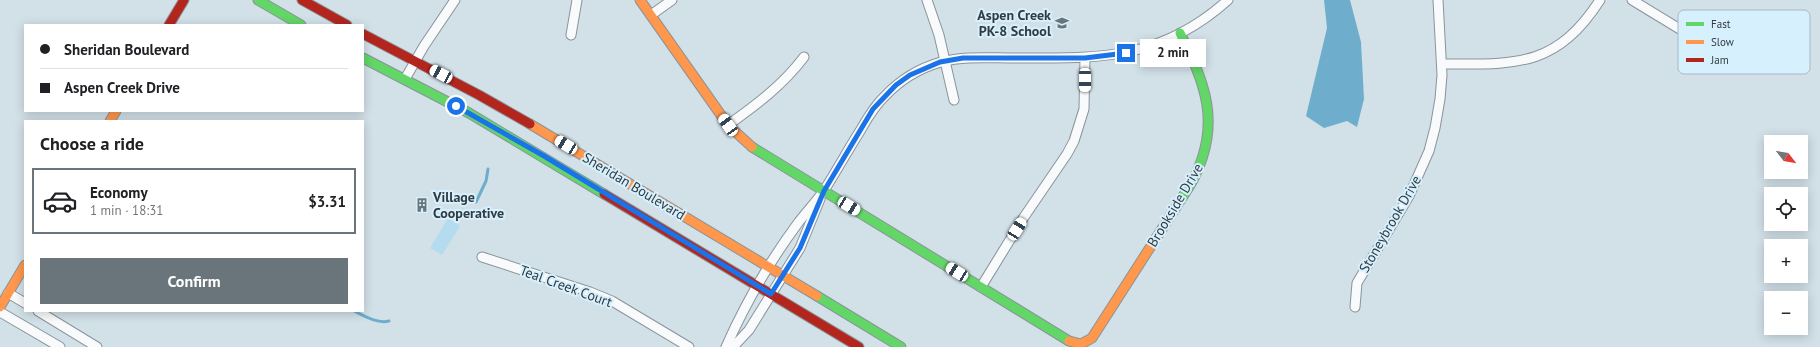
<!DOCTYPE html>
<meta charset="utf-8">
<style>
:root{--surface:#fff;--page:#f2f2f2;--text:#202124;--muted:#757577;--line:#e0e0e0;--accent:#69757b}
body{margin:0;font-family:"PT Sans",sans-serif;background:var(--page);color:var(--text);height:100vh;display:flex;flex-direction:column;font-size:15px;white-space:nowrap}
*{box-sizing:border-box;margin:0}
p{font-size:13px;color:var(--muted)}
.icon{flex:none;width:22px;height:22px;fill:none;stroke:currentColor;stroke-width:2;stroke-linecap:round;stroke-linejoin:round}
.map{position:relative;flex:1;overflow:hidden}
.drawer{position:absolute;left:24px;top:120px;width:340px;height:192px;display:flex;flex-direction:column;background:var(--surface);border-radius:0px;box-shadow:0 2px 10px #0003}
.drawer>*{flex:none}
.hud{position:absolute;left:24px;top:24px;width:340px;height:88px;border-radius:0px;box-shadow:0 2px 10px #0003;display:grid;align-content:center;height:88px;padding:0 16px;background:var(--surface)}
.needle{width:26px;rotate:121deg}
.controls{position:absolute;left:1764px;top:135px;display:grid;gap:8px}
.controls a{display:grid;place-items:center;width:44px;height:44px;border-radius:0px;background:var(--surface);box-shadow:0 2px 10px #0003;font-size:20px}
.end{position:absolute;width:18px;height:18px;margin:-9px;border:5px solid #1a73e8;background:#fff;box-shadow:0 0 0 2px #fff}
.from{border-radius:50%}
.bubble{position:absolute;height:28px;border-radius:0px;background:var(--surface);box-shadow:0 2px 10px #0003;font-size:13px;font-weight:700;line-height:28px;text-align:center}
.car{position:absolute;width:12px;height:24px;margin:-12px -6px;border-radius:5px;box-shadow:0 0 3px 1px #0007;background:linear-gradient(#fff 24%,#345 0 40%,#fff 0 76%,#345 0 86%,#fff 0)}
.hud b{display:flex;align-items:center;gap:14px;height:38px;font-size:15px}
.hud b+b{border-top:1px solid var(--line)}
.hud i{width:10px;height:10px;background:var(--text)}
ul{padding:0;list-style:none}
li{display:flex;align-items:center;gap:12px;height:66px;margin:0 8px 6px;padding:0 8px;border:2px solid var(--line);border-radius:0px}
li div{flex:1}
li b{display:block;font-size:15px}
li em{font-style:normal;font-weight:700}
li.on{border-color:var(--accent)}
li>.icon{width:36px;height:36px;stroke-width:1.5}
h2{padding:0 16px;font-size:18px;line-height:48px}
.primary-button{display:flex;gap:8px;margin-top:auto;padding:8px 16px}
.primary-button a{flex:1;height:46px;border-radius:0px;background:var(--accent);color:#fff;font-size:16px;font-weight:700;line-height:46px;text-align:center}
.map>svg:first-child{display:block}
</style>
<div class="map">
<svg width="1820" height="347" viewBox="0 0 1820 347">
<rect width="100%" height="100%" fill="#d2e0e8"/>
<polygon fill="#b5dbef" points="448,218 460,226 442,255 430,248"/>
<polygon fill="#6eaecc" points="1324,0 1350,0 1361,42 1364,99 1357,127 1347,121 1324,128 1306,116 1327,28"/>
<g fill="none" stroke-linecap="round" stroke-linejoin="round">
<g stroke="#6eaecc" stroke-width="3">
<polyline points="476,202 486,181 488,169"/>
<path d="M354 311C364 316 378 324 389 321"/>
</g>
<defs>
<g id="street">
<polyline points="927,0 939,35 954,100"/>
<polyline points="1632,0 1729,59"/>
<polyline points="651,15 672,0"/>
<polyline points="571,35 577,0"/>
<path d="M1443 64C1516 64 1556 68 1600 0"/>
<polyline points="405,79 424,46 455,0"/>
<path d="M728 125C756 105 783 85 804 57"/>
<polyline points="482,257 590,292 612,301 689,347"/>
<polyline points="981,287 1024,217 1067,154 1074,141 1084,109 1085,58"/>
<polyline points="8,293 25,303"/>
<polyline points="1355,307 1357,283 1409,196 1429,151 1435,128 1440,99 1442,75 1438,0"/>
<polyline points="38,311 97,347"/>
<polyline points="0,312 60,347"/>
<path d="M726 347C745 304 770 261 798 223 807 211 817 201 825 189 837 170 848 150 860 131 867 119 874 106 885 96 900 80 920 68 941 62 964 56 988 58 1011 58 1097 58 1159 62 1228 0"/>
<polyline points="733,347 749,330 800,248 820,199"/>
</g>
<g id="fast">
<polyline points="258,0 301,25"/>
<polyline points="363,58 469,113 604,194"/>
<polyline points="752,147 1069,341"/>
<path d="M1176 207C1182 197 1190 187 1195 176 1221 122 1205 83 1180 33"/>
<polyline points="817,296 901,347"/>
</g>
<g id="slow">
<polyline points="640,0 728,125 752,147"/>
<polyline points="110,121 116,111"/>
<polyline points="530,124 817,296"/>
<polyline points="0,307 25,265"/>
<polyline points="1069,341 1081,344 1092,338 1176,207"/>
</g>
<g id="jam">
<polyline points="302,0 347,25"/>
<polyline points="169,25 184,0"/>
<polyline points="363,34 479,95 530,124"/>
<polyline points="604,194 859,347"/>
</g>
</defs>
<use href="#street" stroke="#8a949a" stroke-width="11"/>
<use href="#fast" stroke="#8a949a" stroke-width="11"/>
<use href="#slow" stroke="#8a949a" stroke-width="11"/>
<use href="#jam" stroke="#8a949a" stroke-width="11"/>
<use href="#street" stroke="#f8fafc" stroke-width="9"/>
<use href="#fast" stroke="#63d668" stroke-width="9"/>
<use href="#slow" stroke="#ff974d" stroke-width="9"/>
<use href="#jam" stroke="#b3261e" stroke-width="9"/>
</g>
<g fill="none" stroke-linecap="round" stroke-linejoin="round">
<polyline stroke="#1a73e8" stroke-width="5" points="456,106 544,156 771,294 800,248 824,191 873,109 896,85 910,75 940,62 963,58 1085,58 1126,53"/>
</g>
<defs>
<symbol id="school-bare" viewBox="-9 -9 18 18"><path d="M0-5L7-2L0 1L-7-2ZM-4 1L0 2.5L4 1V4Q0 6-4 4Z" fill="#69757b" stroke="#d7f0fe" stroke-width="2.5" paint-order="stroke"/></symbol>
<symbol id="building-bare" viewBox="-9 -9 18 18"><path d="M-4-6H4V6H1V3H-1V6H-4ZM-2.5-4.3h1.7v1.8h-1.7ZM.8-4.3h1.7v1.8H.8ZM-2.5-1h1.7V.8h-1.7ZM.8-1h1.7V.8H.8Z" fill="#69757b" stroke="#d7f0fe" stroke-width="2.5" paint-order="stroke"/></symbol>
</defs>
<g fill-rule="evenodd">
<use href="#school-bare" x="1052" y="13" width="20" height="20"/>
<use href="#building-bare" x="412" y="195" width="20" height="20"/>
</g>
<g text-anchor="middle" stroke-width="4" stroke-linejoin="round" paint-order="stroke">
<g font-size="14" font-weight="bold" fill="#313b40" stroke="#d7f0fe" text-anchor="end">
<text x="1051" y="20">Aspen Creek<tspan x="1051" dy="16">PK-8 School</tspan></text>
<text x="433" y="202" text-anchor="start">Village<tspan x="433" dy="16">Cooperative</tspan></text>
</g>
<g font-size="14" fill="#313b40" stroke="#d7f0fe">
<text transform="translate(634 186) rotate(31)" y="5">Sheridan Boulevard</text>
<text transform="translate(1175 205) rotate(-59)" y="5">Brookside Drive</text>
<text transform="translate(1390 224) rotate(-60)" y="5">Stoneybrook Drive</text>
<text transform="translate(566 286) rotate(20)" y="5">Teal Creek Court</text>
</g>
</g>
<rect x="1678" y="10" width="132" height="64" rx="6" fill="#d7f0fe" stroke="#a5bac5" stroke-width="1"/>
<rect x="1686" y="22" width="18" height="4" fill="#63d668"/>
<rect x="1686" y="40" width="18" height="4" fill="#ff974d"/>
<rect x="1686" y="58" width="18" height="4" fill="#b3261e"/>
<g font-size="11" fill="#313b40">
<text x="1711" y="28">Fast</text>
<text x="1711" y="46">Slow</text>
<text x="1711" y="64">Jam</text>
</g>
</svg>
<div class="controls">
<a><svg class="needle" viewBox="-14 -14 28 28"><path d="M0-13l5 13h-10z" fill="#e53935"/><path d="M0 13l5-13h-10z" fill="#757577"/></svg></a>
<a><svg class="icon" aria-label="locate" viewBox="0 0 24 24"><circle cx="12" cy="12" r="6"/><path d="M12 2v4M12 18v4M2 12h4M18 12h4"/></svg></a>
<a>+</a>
<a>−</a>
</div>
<i class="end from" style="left:456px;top:106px"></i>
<i class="end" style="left:1126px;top:53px"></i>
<div class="bubble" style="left:1140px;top:39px;width:66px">2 min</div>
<i class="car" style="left:441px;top:74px;rotate:298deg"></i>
<i class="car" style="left:1085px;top:80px;rotate:180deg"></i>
<i class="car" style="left:728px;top:125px;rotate:325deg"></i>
<i class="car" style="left:566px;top:145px;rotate:301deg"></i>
<i class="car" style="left:849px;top:206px;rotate:121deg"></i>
<i class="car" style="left:1017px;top:229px;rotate:32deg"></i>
<i class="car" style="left:957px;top:272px;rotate:302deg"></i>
<div class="hud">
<b><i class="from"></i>Sheridan Boulevard</b>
<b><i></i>Aspen Creek Drive</b>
</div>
<section class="drawer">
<h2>Choose a ride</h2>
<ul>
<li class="on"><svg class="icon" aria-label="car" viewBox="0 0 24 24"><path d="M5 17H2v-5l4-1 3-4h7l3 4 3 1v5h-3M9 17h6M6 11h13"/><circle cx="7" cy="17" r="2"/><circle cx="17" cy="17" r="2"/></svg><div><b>Economy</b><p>1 min · 18:31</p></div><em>$3.31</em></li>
</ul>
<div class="primary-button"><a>Confirm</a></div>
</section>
</div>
